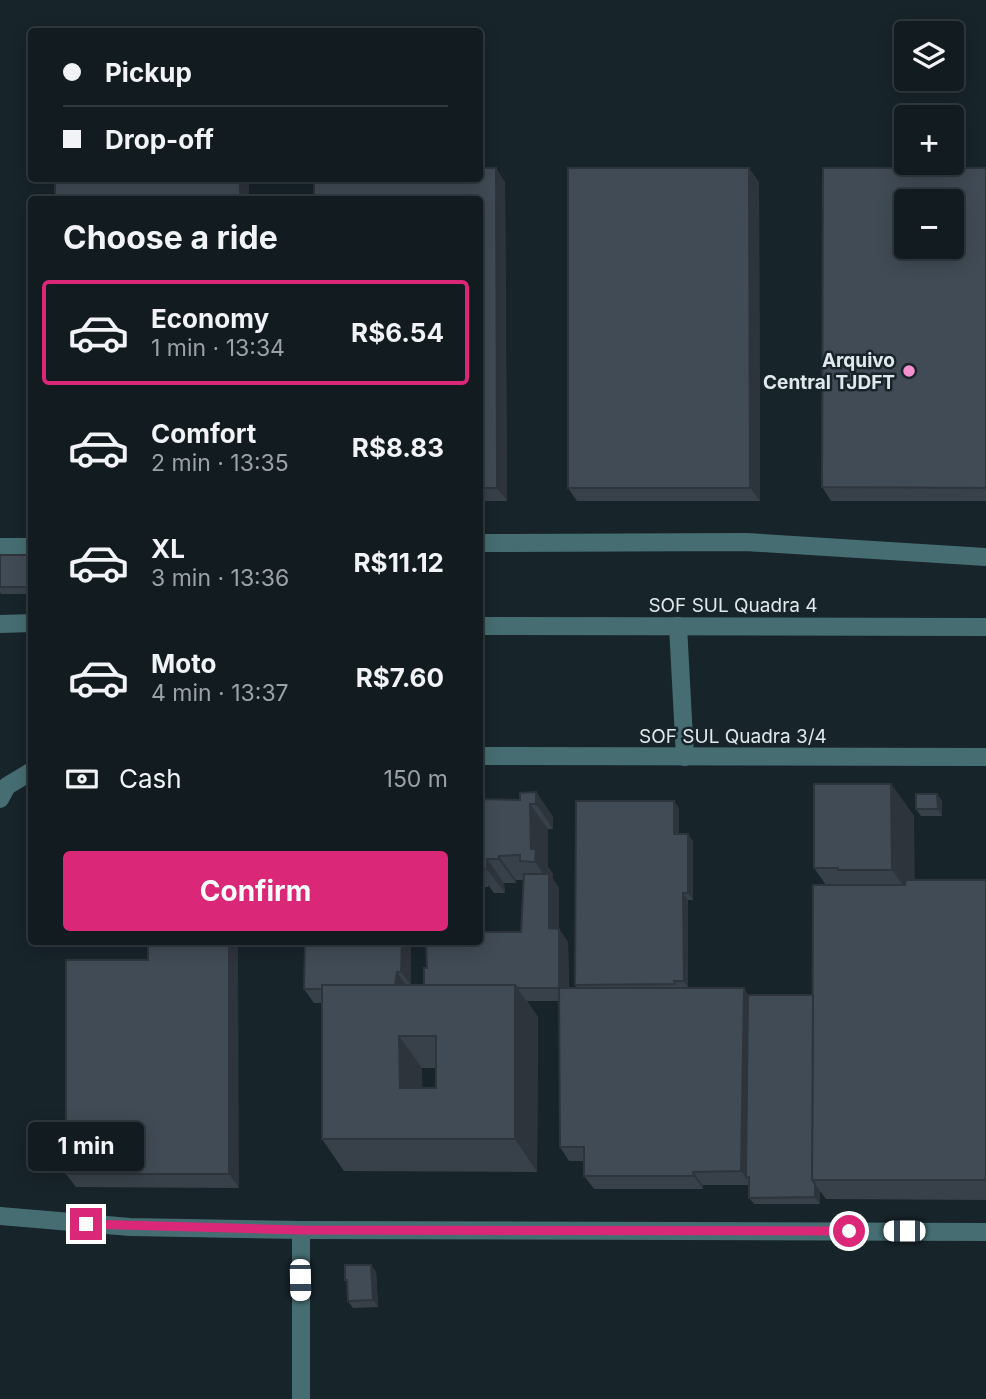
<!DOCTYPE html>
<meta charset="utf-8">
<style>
:root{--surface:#111b20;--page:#1e282d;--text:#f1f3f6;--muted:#9ca1a5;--line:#30393e;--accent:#db2777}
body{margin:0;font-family:Inter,sans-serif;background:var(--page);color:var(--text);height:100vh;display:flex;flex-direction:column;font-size:26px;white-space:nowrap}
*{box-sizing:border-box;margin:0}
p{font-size:23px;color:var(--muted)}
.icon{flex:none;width:38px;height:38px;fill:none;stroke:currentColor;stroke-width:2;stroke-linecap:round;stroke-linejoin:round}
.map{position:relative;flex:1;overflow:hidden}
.sheet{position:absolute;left:28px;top:196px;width:455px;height:749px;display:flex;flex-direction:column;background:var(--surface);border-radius:7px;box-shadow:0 4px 18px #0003,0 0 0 2px var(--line)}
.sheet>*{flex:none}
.hud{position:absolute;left:28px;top:28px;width:455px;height:154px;border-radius:7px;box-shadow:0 4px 18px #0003,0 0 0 2px var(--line);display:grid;align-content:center;height:154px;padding:0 35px;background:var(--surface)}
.fabs{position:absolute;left:894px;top:21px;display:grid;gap:14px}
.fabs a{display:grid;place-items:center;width:70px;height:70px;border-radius:7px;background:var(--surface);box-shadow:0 4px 18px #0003,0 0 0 2px var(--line);font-size:35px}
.end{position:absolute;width:32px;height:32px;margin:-16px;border:9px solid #db2777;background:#fff;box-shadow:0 0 0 4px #fff}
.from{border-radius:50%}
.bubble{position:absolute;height:49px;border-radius:7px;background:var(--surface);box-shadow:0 4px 18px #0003,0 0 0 2px var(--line);font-size:23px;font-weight:700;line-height:49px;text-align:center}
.car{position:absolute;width:21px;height:42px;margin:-21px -10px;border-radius:9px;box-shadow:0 0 5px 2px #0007;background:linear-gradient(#fff 24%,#345 0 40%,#fff 0 76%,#345 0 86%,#fff 0)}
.hud b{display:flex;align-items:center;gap:24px;height:66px;font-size:26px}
.hud b+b{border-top:2px solid var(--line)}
.hud i{width:18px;height:18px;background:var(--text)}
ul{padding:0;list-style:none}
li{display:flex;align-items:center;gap:21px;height:105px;margin:0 14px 10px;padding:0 21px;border:4px solid transparent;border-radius:7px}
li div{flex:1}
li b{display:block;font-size:26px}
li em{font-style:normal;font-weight:700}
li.current{border-color:var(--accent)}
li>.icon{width:63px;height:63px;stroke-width:1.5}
h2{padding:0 35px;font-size:32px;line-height:84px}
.pay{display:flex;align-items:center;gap:18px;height:77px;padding:0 35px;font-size:26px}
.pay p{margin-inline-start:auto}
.cta{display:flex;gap:14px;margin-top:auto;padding:14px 35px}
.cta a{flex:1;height:80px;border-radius:7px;background:var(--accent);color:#fff;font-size:28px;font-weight:700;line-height:80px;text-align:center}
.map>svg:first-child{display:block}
</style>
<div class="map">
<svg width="986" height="1399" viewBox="0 0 986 1399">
<rect width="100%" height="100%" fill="#17242a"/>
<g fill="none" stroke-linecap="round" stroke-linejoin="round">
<g stroke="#466e72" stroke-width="18">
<polyline points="480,543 746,542 986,557"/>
<polyline points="0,547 32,547"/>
</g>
<g stroke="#466e72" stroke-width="18">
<polyline points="0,624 32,623"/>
<polyline points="480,626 986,627"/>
<polyline points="678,626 685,757"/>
<polyline points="480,756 986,757"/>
<polyline points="0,799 7,786 32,771"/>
<polyline points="0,1216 130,1227 301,1230 986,1232"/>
<polyline points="301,1230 301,1399"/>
</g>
</g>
<g fill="#384049" fill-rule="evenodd">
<polygon points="986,168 986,501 831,501 822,487"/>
<polygon points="505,182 507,501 480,501 480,200"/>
<polygon points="759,182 760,501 577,501 568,488"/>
<polygon points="0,555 32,555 32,594 1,594 0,592"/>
<path d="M891 784 914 816V880H986V1200L826 1199 820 1191V1204H754L749 1198V1185H703V1189H594L584 1176V1161H569L560 1147 559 1001H527L538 1017 537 1172 344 1171 322 1139V1003H314L304 989 305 942H411V985H424L427 968 521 932 524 880H516V883H504L505 893H494L488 885V887H480V799L520 800 536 792 553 817V829H548V867L553 874V879L559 888V929L568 942 569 988H578L575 985 679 808V834L693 841V900H688V988L748 995H813L826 885 814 868ZM422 1068H436V1088H422Z"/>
<polygon points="937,794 942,801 942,816 921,816 916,809"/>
<polygon points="148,960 239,1188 76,1187 66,1174"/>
<polygon points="376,1271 378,1307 353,1308 348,1301 347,1283 345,1280"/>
</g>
<g fill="#2e343c">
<polygon points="496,168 505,182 507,501 497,488"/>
<polygon points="749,168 759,182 760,501 750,488"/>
<polygon points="240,178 247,178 249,182 249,200 240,200"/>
<polygon points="891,784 914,816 915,902 892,870"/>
<polygon points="536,792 553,817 553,829 536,804"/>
<polygon points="937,794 942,801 942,816 938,809"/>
<polygon points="674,801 679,808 679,840 674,834"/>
<polygon points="530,804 548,829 548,867 553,874 553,879 559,888 559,942 549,928 549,882 535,862 531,849"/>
<polygon points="688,834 693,841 693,900 688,893"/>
<polygon points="499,856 516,880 516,883 498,859"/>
<polygon points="487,859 504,883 505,893 487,869"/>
<polygon points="683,893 688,900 688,988 684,981"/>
<polygon points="559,929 568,942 569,1001 559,988"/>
<polygon points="229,942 238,942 239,1188 229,1174"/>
<polygon points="402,942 411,942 411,985 401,972"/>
<polygon points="397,972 406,985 395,988"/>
<polygon points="515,985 538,1017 537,1172 515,1139"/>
<polygon points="744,988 753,1002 749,1177 746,1178 741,1171"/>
<polygon points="399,1036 422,1068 423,1120 400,1088"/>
<polygon points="693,1172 703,1185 703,1189 694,1176"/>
<polygon points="815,1184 820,1191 820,1204 815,1197"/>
<polygon points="371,1265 376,1271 378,1307 373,1300"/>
</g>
<g fill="#414b55" stroke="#2e343c" stroke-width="2" fill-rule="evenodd">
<polygon points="480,168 496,168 497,488 480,488 480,200 314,200 314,178 480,178"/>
<polygon points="568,168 749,168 750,488 568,488"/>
<path d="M823 168H986V488L822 487ZM906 201H952V247H906Z"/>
<rect x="55" y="178" width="185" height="22"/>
<rect x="0" y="555" width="32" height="32"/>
<polygon points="814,784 891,784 892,870 838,870 838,868 814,868"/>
<polygon points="536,792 536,804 530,804 531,849 536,849 535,862 520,861 520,855 499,856 498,859 487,859 487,869 480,869 480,799 520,800 520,793"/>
<polygon points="916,794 937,794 938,809 916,809"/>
<polygon points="576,801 674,801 674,834 688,834 688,893 683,893 684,981 674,981 675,984 575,985"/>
<polygon points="524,874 549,874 549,928 559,929 559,988 517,988 515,985 424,985 424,968 427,968 426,942 480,942 480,932 521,932"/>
<polygon points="906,880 986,880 986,1180 812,1180 813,885 905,885"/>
<polygon points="148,942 229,942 229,1174 66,1174 66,960 148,960"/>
<polygon points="305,942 402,942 401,972 397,972 395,985 322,985 322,989 304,989"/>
<path d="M322 985H515V1139H322ZM399 1036H436V1088H400Z"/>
<polygon points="559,988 744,988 741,1171 693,1172 694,1176 584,1176 584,1147 560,1147"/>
<polygon points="748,995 813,995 812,1180 815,1184 815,1197 749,1198 749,1177 746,1178"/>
<polygon points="345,1265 371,1265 373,1300 348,1301 347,1280 345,1280"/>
</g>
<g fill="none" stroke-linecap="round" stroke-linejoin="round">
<polyline stroke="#db2777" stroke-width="9" points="86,1224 300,1230 849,1231"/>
</g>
<circle fill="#f690d0" stroke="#17242a" stroke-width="2.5" cx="909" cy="371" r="7"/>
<g text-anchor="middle" stroke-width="5" stroke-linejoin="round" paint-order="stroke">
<g font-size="19" font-weight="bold" fill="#e0e8ec" stroke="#17242a" text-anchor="end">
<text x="895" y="367">Arquivo<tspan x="895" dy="22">Central TJDFT</tspan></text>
</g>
<g font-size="19" fill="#e0e8ec" stroke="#17242a">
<text x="733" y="612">SOF SUL Quadra 4</text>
<text x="733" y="743">SOF SUL Quadra 3/4</text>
</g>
</g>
</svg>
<div class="fabs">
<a><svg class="icon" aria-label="layers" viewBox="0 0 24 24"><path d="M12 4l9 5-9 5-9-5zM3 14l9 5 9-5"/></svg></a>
<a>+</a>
<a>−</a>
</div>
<i class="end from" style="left:849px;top:1231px"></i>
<i class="end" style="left:86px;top:1224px"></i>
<div class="bubble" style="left:28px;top:1122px;width:116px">1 min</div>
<i class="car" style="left:904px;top:1231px;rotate:270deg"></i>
<i class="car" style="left:300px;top:1280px;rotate:179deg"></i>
<div class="hud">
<b><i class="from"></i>Pickup</b>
<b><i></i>Drop-off</b>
</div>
<section class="sheet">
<h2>Choose a ride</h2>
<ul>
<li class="current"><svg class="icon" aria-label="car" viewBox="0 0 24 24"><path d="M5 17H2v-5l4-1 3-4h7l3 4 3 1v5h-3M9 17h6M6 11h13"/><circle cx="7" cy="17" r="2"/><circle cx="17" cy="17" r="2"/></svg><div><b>Economy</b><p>1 min · 13:34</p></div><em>R$6.54</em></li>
<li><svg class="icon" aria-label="car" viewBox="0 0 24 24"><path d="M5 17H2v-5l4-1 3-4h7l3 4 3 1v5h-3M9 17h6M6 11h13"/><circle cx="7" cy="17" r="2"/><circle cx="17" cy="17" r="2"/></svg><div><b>Comfort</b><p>2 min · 13:35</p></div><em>R$8.83</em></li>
<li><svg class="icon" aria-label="car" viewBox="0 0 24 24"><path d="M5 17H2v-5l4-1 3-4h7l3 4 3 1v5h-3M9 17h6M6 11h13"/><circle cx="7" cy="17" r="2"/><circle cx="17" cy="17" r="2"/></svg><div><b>XL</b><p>3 min · 13:36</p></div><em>R$11.12</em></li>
<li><svg class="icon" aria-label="car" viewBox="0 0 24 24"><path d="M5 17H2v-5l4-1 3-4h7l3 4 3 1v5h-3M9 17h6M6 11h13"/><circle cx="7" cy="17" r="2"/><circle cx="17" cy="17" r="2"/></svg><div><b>Moto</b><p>4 min · 13:37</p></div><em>R$7.60</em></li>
</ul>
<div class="pay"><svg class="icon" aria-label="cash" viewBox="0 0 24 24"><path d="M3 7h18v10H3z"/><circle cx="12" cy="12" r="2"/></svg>Cash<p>150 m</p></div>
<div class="cta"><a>Confirm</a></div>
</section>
</div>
